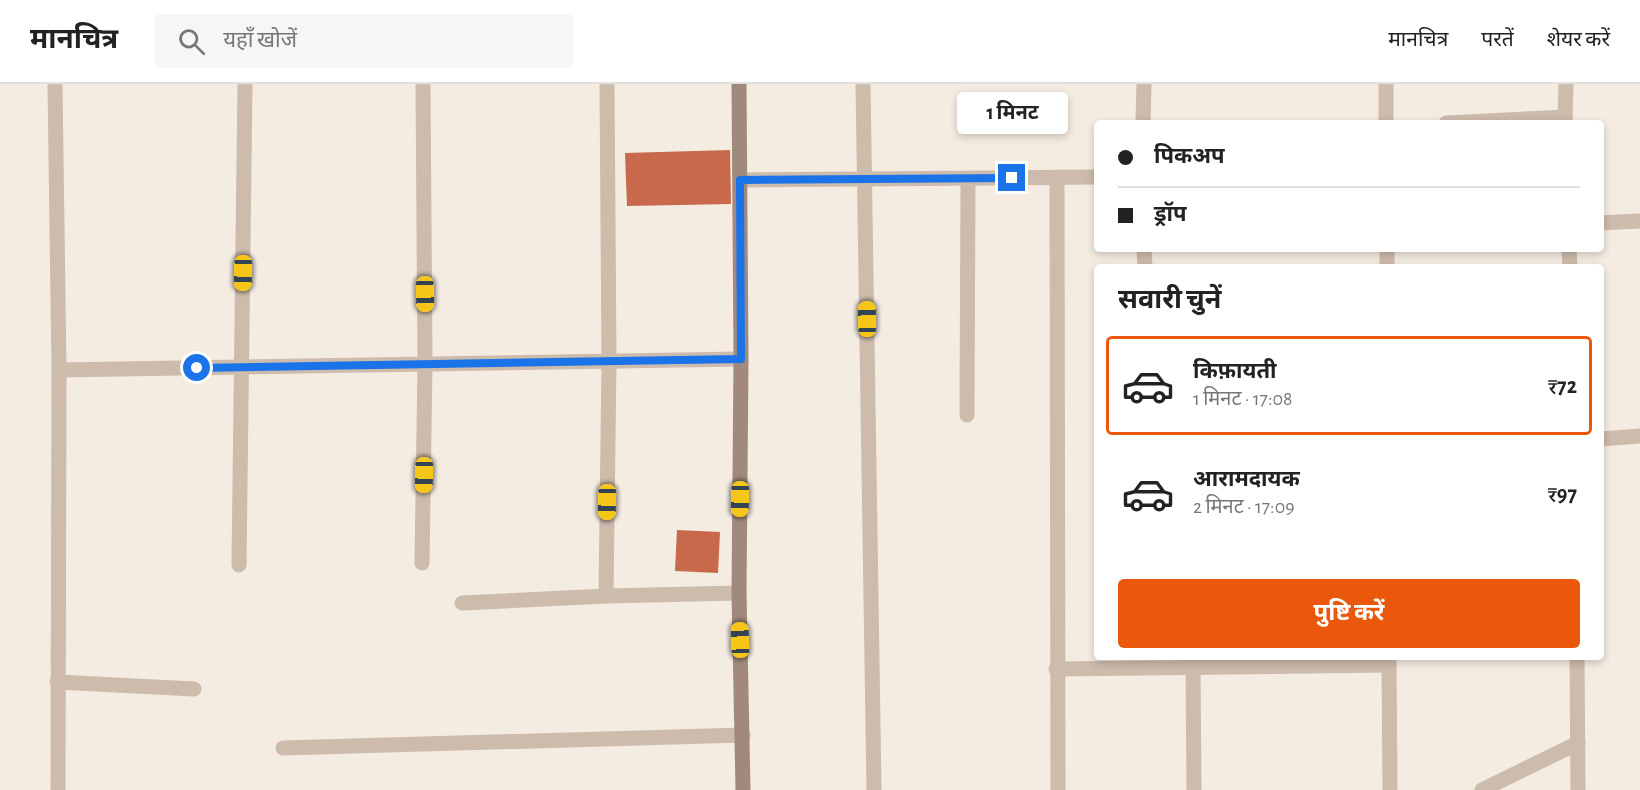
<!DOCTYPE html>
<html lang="hi">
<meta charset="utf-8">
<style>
:root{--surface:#fff;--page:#f6f6f6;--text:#222;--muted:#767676;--line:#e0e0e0;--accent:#ea580c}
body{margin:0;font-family:"Alegreya Sans","Noto Sans Devanagari",sans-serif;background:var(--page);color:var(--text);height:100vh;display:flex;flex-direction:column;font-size:22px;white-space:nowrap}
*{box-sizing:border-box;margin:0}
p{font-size:20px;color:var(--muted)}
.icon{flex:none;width:33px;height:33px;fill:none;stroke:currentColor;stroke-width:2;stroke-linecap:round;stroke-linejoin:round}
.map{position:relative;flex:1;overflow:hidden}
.details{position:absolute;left:1094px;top:180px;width:510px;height:396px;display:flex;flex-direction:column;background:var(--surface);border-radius:6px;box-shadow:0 3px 9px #0003}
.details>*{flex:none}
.banner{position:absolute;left:1094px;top:36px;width:510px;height:132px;border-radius:6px;box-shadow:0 3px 9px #0003;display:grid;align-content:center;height:132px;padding:0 24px;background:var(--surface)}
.end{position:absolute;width:27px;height:27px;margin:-14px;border:8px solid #1a73e8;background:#fff;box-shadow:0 0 0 3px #fff}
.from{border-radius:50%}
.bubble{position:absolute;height:42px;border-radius:6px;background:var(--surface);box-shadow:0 3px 9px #0003;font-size:20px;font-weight:700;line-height:42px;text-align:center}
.car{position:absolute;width:18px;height:36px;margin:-18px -9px;border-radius:8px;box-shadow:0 0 4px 2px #0007;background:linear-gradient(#f5c518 24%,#345 0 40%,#f5c518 0 76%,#345 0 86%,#f5c518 0)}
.banner b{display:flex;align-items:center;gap:21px;height:57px;font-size:22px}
.banner b+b{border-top:2px solid var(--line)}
.banner i{width:15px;height:15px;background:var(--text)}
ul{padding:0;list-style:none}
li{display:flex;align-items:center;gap:18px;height:99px;margin:0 12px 9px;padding:0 12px;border:3px solid transparent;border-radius:6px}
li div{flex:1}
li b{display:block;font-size:22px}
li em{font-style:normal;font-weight:700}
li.on{border-color:var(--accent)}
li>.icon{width:54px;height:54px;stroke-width:1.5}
h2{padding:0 24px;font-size:27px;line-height:72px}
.action{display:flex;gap:12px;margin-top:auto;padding:12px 24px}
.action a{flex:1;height:69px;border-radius:6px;background:var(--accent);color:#fff;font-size:24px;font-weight:700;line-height:69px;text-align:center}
header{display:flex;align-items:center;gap:36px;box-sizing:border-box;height:84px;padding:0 30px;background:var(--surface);border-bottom:2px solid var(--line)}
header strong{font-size:28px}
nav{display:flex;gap:33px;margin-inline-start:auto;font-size:21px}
.search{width:420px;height:54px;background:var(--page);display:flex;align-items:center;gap:15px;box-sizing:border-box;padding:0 21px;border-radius:6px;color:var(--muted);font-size:22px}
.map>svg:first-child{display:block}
</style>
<header>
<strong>मानचित्र</strong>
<div class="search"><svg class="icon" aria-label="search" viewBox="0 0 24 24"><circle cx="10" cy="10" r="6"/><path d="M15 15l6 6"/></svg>यहाँ खोजें</div>
<nav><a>मानचित्र</a><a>परतें</a><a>शेयर करें</a></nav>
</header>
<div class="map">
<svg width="1640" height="706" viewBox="0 0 1640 706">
<rect width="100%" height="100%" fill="#f4ebe1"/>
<g fill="#c8694b">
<polygon points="730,66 731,120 627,122 625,69"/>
<polygon points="677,446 720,448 718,489 675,487"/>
</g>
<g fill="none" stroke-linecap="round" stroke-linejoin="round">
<g stroke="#cdbbac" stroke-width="15">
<polyline points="55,0 59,286 58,706"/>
<polyline points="863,0 874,706"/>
<polyline points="1386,0 1386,39"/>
<polyline points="1143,39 1144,0"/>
<polyline points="1446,39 1565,33"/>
<polyline points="1565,39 1566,0"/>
<polyline points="1057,93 1058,706"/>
<polyline points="740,96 1096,93"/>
<polyline points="1600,139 1640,137"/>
<polyline points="1144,165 1145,183"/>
<polyline points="1387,165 1387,183"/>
<polyline points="1569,165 1570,183"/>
<polyline points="59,286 741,275"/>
<polyline points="967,331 968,95"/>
<polyline points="1600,355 1640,352"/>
<polyline points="422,479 425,280 423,0"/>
<polyline points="239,481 245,0"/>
<polyline points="606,512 609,277 607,0"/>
<polyline points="462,519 606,512 739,509"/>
<polyline points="1389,573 1390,706"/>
<polyline points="1577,573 1578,706"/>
<polyline points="1193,583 1194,706"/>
<polyline points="1056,585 1389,581"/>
<polyline points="57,598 194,605"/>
<polyline points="283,664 743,651"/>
<polyline points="1482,706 1578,659"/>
</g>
<polyline stroke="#a18a7d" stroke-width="15" points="739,0 741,275 739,509 743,706"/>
</g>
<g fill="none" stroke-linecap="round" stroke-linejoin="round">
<polyline stroke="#1a73e8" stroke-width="8" points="197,284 741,275 740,96 1012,94"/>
</g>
</svg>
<i class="end from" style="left:197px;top:284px"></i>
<i class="end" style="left:1012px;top:94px"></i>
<div class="bubble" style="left:957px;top:8px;width:111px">1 मिनट</div>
<i class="car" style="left:243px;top:189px;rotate:181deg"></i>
<i class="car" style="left:425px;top:210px;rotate:179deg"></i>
<i class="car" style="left:867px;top:235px;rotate:359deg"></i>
<i class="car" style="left:424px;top:391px;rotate:181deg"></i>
<i class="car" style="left:740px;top:415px;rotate:181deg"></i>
<i class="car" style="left:607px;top:418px;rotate:181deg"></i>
<i class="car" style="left:740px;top:556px;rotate:358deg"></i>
<div class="banner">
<b><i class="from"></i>पिकअप</b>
<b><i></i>ड्रॉप</b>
</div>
<section class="details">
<h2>सवारी चुनें</h2>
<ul>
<li class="on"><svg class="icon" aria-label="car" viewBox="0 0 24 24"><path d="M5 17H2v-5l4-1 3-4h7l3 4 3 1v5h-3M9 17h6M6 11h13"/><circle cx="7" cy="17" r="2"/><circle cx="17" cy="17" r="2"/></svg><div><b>किफ़ायती</b><p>1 मिनट · 17:08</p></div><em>₹72</em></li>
<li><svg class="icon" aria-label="car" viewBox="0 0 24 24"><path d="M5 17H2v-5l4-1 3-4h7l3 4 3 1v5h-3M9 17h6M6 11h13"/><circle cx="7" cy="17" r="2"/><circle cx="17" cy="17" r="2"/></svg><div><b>आरामदायक</b><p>2 मिनट · 17:09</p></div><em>₹97</em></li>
</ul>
<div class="action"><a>पुष्टि करें</a></div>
</section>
</div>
